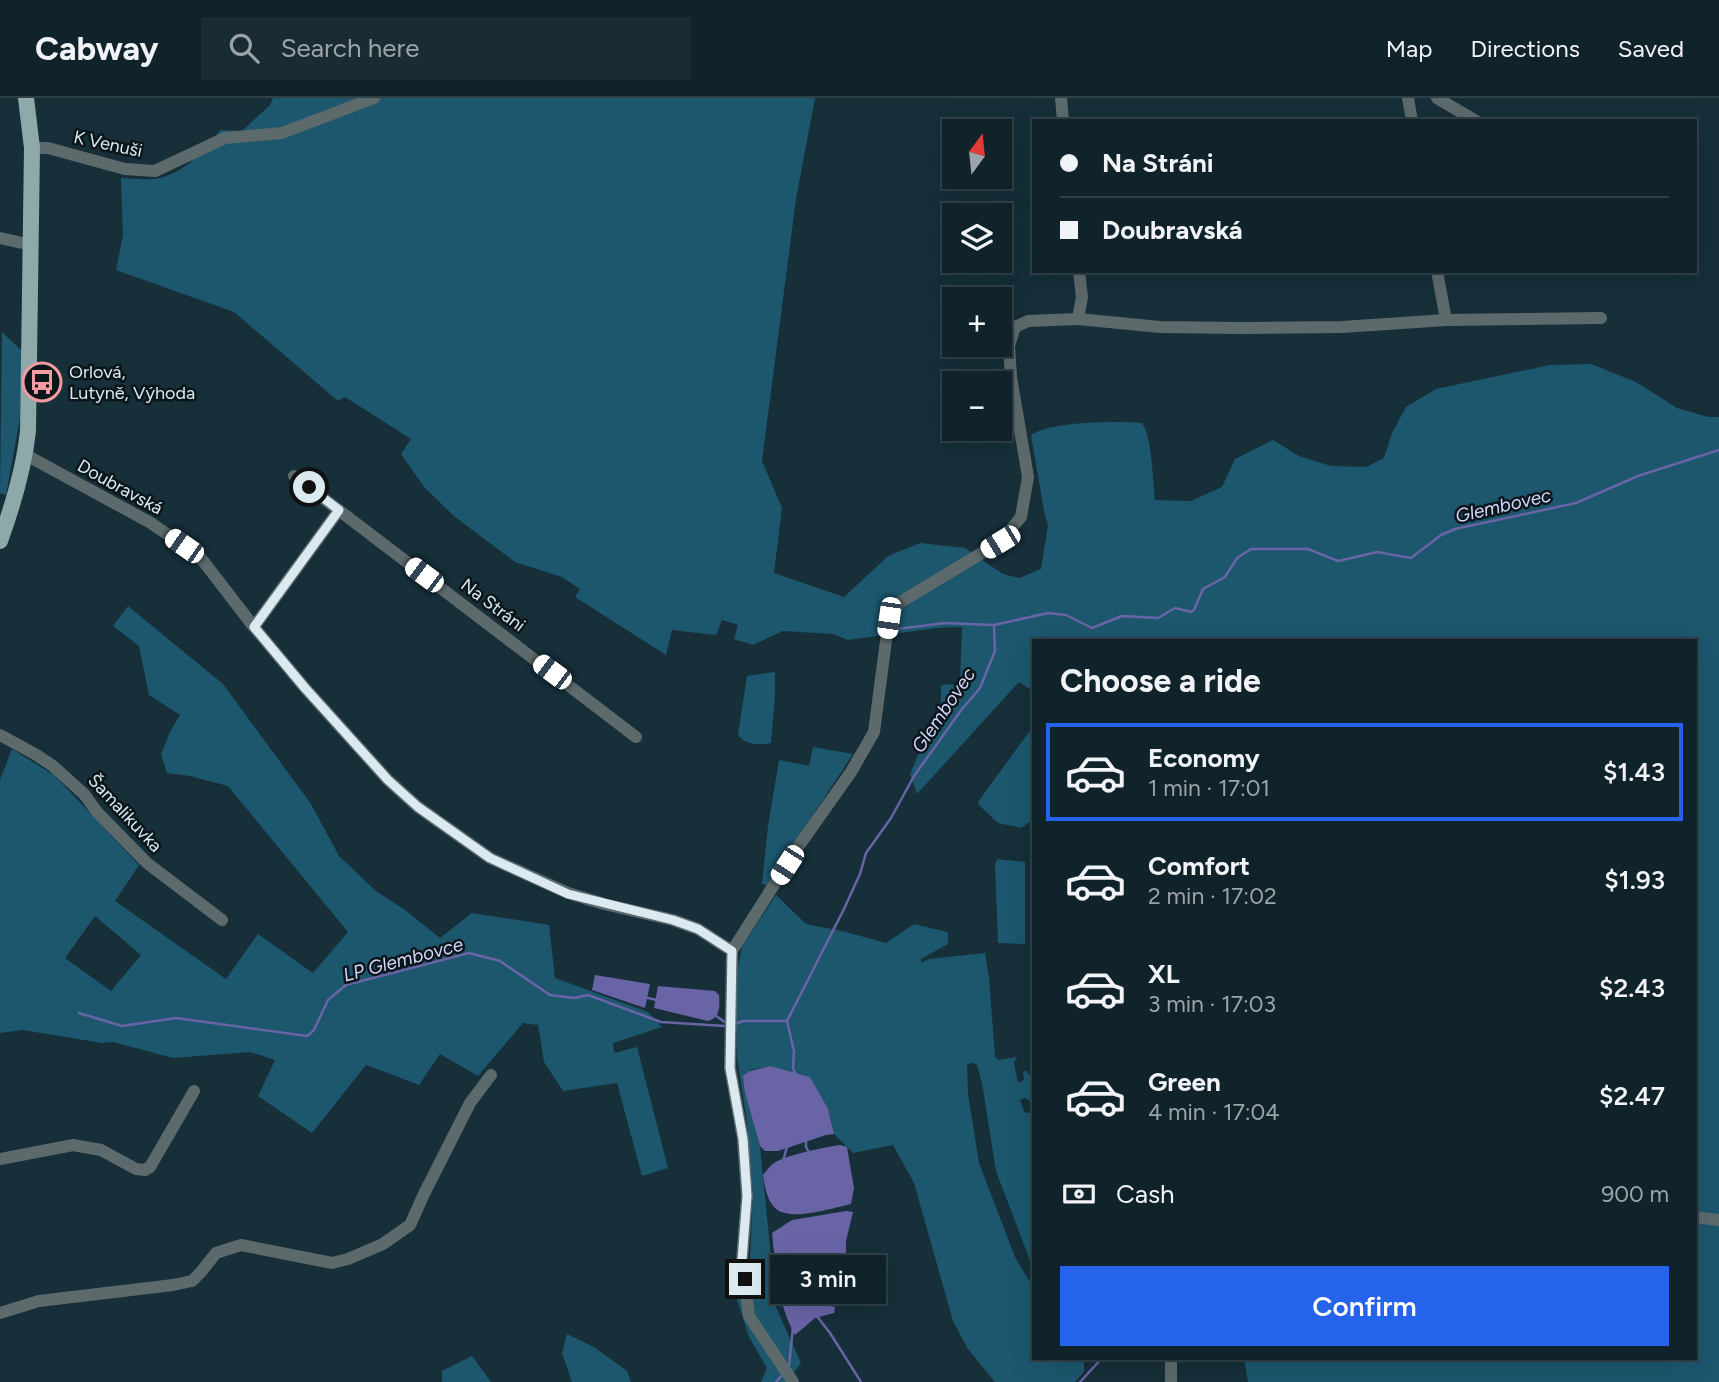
<!DOCTYPE html>
<meta charset="utf-8">
<style>
:root{--surface:#10232b;--page:#192b33;--text:#f1f3f6;--muted:#9ca4a9;--line:#304047;--accent:#2563eb}
body{margin:0;font-family:Figtree,sans-serif;background:var(--page);color:var(--text);height:100vh;display:flex;flex-direction:column;font-size:26px;white-space:nowrap}
*{box-sizing:border-box;margin:0}
p{font-size:23px;color:var(--muted)}
.icon{flex:none;width:38px;height:38px;fill:none;stroke:currentColor;stroke-width:2;stroke-linecap:round;stroke-linejoin:round}
.map{position:relative;flex:1;overflow:hidden}
.drawer{position:absolute;left:1032px;top:541px;width:665px;height:721px;display:flex;flex-direction:column;background:var(--surface);border-radius:0px;box-shadow:0 7px 28px #0002,0 0 0 2px var(--line)}
.drawer>*{flex:none}
.banner{position:absolute;left:1032px;top:21px;width:665px;height:154px;border-radius:0px;box-shadow:0 7px 28px #0002,0 0 0 2px var(--line);display:grid;align-content:center;height:154px;padding:0 28px;background:var(--surface)}
.needle{width:46px;rotate:15deg}
.controls{position:absolute;left:942px;top:21px;display:grid;gap:14px}
.controls a{display:grid;place-items:center;width:70px;height:70px;border-radius:0px;background:var(--surface);box-shadow:0 7px 28px #0002,0 0 0 2px var(--line);font-size:35px}
.end{position:absolute;width:32px;height:32px;margin:-16px;border:9px solid #dbeaf1;background:#111;box-shadow:0 0 0 4px #111}
.from{border-radius:50%}
.bubble{position:absolute;height:49px;border-radius:0px;background:var(--surface);box-shadow:0 7px 28px #0002,0 0 0 2px var(--line);font-size:23px;font-weight:600;line-height:49px;text-align:center}
.car{position:absolute;width:21px;height:42px;margin:-21px -10px;border-radius:9px;box-shadow:0 0 5px 2px #0007;background:linear-gradient(#fff 24%,#345 0 40%,#fff 0 76%,#345 0 86%,#fff 0)}
.banner b{display:flex;align-items:center;gap:24px;height:66px;font-size:26px}
.banner b+b{border-top:2px solid var(--line)}
.banner i{width:18px;height:18px;background:var(--text)}
ul{padding:0;list-style:none}
li{display:flex;align-items:center;gap:21px;height:98px;margin:0 14px 10px;padding:0 14px;border:4px solid transparent;border-radius:0px}
li div{flex:1}
li b{display:block;font-size:26px}
li em{font-style:normal;font-weight:600}
li.current{border-color:var(--accent)}
li>.icon{width:63px;height:63px;stroke-width:1.5}
h2{padding:0 28px;font-size:32px;line-height:84px}
.pay{display:flex;align-items:center;gap:18px;height:77px;padding:0 28px;font-size:26px}
.pay p{margin-inline-start:auto}
.cta{display:flex;gap:14px;margin-top:auto;padding:14px 28px}
.cta a{flex:1;height:80px;border-radius:0px;background:var(--accent);color:#fff;font-size:28px;font-weight:600;line-height:80px;text-align:center}
header{display:flex;align-items:center;gap:42px;box-sizing:border-box;height:98px;padding:0 35px;background:var(--surface);border-bottom:2px solid var(--line)}
header strong{font-size:33px}
nav{display:flex;gap:38px;margin-inline-start:auto;font-size:24px}
.search{width:490px;height:63px;background:var(--page);display:flex;align-items:center;gap:18px;box-sizing:border-box;padding:0 24px;border-radius:0px;color:var(--muted);font-size:26px}
.map>svg:first-child{display:block}
</style>
<header>
<strong>Cabway</strong>
<div class="search"><svg class="icon" aria-label="search" viewBox="0 0 24 24"><circle cx="10" cy="10" r="6"/><path d="M15 15l6 6"/></svg>Search here</div>
<nav><a>Map</a><a>Directions</a><a>Saved</a></nav>
</header>
<div class="map">
<svg width="1719" height="1284" viewBox="0 0 1719 1284">
<rect width="100%" height="100%" fill="#162f39"/>
<g fill="#1c576e" fill-rule="evenodd">
<path d="M273 0H815L796 101 762 363 782 410 774 475 844 499 888 458 920 445 965 450 1003 476 1019 480 1041 471 1048 427 1044 413 1031 337C1053 323 1116 323 1142 325 1152 339 1153 383 1155 402L1191 403 1222 389 1235 361 1273 342 1299 358 1331 368 1366 369 1384 360 1392 335 1406 309 1436 291 1550 267 1591 266 1636 284 1677 310 1708 319H1719V1284H1248L1244 1260H1696V542H1034V594L1019 584 917 696 910 676 941 604V587L960 586 962 529 937 530 848 542 833 536 783 533 753 547 734 541 738 527 722 522 716 537 672 532 666 557 575 499 580 491 562 479 515 464 455 419 425 390 401 356 411 341 345 299 338 303 234 214 116 172 123 137 121 80C133 80 148 83 160 80 185 74 206 52 220 32L242 33 270 7Z"/>
<polygon points="2,234 22,253 20,320 6,397 0,395"/>
<path d="M128 508 223 586 311 706 339 758 376 793 405 812 440 840 472 815 549 827 555 880 648 914 662 929 613 945 614 955 637 949 668 1070 642 1078 617 985 563 993 544 964 538 927 523 925 478 978 440 956 419 987 366 967 312 1035 258 998 275 962 250 954 173 960 113 944 102 945 23 932 0 935V682L12 651 54 677 139 767 115 803 226 881 258 836 313 875 348 834 228 688 190 678 167 675 161 656 170 634 180 617 149 597 139 548 113 528ZM95 818 141 857 111 893 65 860Z"/>
<path d="M775 574V597L771 645C761 648 742 646 738 636L747 578Z"/>
<polygon points="1034,627 1034,721 1021,730 998,725 980,708 978,704"/>
<polygon points="813,649 853,656 767,787 762,786 768,728 779,662 809,668"/>
<polygon points="997,761 1025,764 1025,846 998,845 995,767"/>
<polygon points="776,797 806,826 846,834 886,845 914,826 947,834 948,836 948,846 921,861 921,865 929,861 985,855 989,879 995,959 998,962 1017,959 1014,965 1018,985 1024,982 1023,973 1026,973 1030,977 1034,978 1034,1005 1025,1000 1020,1002 1025,1015 1034,1014 1034,1079 1031,1085 1034,1094 1034,1173 996,1073 982,985 977,967 973,965 967,966 968,996 979,1065 1015,1159 1034,1191 1034,1260 1081,1260 1084,1266 1084,1274 1075,1284 995,1284 968,1251 953,1223 914,1085 893,1047 853,1055 834,1036 828,1011 770,968 750,972 745,995 760,1048 776,1209 801,1265 787,1284 761,1284 767,1270 749,1239 736,1198 750,1163 753,1095 747,1024 737,959 736,879 742,849"/>
<polygon points="567,1236 594,1249 627,1273 631,1284 572,1284 562,1255"/>
<polygon points="472,1258 491,1284 442,1284 442,1273"/>
</g>
<g fill="#6964a6">
<polygon points="595,877 650,886 645,910 592,892"/>
<path d="M658 888 715 893 719 897C720 908 720 920 708 923L654 910Z"/>
<polygon points="770,968 810,979 828,1011 834,1036 826,1037 778,1053 765,1053 760,1048 745,995 743,978 750,973"/>
<path d="M840 1047 847 1049 854 1090 851 1106C832 1110 788 1125 774 1109 766 1100 765 1088 763 1077 766 1073 770 1068 774 1065 789 1056 822 1050 840 1047Z"/>
<path d="M846 1113 853 1114 846 1143V1170L842 1179C827 1185 810 1183 800 1196L817 1205 835 1209 834 1215 815 1220 795 1237C777 1204 776 1171 772 1135L792 1122Z"/>
</g>
<g fill="none" stroke-linecap="round" stroke-linejoin="round">
<g stroke="#6964a6" stroke-width="2.5">
<polyline points="892,530 897,531 945,525 993,527"/>
<polyline points="643,899 657,902"/>
<polyline points="79,915 122,928 176,920 307,938 314,932 328,902 346,887 469,855 500,863 550,897 574,900 588,897 661,924 725,928"/>
<polyline points="715,917 726,925"/>
<polyline points="735,926 743,923 787,923"/>
<polyline points="795,975 793,970 794,953 787,923 843,813 860,776 866,755 891,720 914,678 962,611 980,590 995,553 994,527 1048,515 1066,517 1092,530 1122,518 1158,520 1175,510 1191,514 1194,512 1203,491 1225,479 1237,460 1251,451 1308,451 1338,463 1377,454 1411,460 1441,437 1455,431 1576,405 1638,378 1719,352"/>
<polyline points="806,1042 806,1049 810,1056"/>
<polyline points="783,1063 787,1049"/>
<polyline points="816,1217 830,1235 861,1284"/>
<polyline points="789,1268 793,1229"/>
<polyline points="776,1284 783,1276"/>
<polyline points="1080,1284 1102,1260"/>
</g>
<g stroke="#5d6a6b" stroke-width="12">
<polyline points="1061,0 1063,23"/>
<polyline points="1408,0 1412,23"/>
<polyline points="1437,0 1476,23"/>
<polyline points="32,50 48,50 125,71 155,73 225,40 282,35 374,0"/>
<polyline points="0,140 32,147"/>
<polyline points="1437,173 1446,222"/>
<polyline points="1078,221 1160,229 1240,230 1342,229 1446,222 1601,220"/>
<polyline points="26,357 151,425 200,459 254,529 305,590 388,682 418,709 490,760 568,795 604,806 673,822 698,831 732,853 730,970 743,1041 747,1098 742,1162 749,1218 793,1284"/>
<polyline points="294,378 636,639"/>
<polyline points="254,529 339,412"/>
<polyline points="0,637 35,656 53,668 84,696 97,714 147,765 222,822"/>
<polyline points="732,853 798,749 851,674 874,634 889,520 899,505 1000,444 1021,419 1028,379 1011,279 1009,248 1015,229 1028,223 1078,221 1082,199 1079,173"/>
<polyline points="0,1061 73,1047 101,1052 136,1071 145,1072 150,1069 194,993"/>
<polyline points="1696,1119 1719,1122"/>
<polyline points="0,1215 39,1203 173,1187 192,1183 201,1174 216,1155 241,1147 332,1165 348,1161 383,1146 410,1127 424,1096 470,1005 491,977"/>
<polyline points="1171,1284 1171,1260"/>
</g>
<path stroke="#8da9a9" stroke-width="16" d="M0 443C13 407 24 371 28 333L32 50 26 0"/>
</g>
<g fill="none" stroke-linecap="round" stroke-linejoin="round">
<polyline stroke="#dbeaf1" stroke-width="9" points="309,389 339,412 254,529 305,590 388,682 418,709 490,760 568,796 673,822 698,831 732,853 730,970 743,1041 747,1098 742,1162 745,1181"/>
</g>
<defs>
<symbol id="bus-ring" viewBox="-11 -11 22 22"><circle r="9.5" fill="#0b161a" stroke="#f49aa2" stroke-width="1.5"/><path d="M-5-6H5V4H4V6H2V4H-2V6H-4V4H-5ZM-3.5-4V0h7V-4ZM-3.5 1.2v1.5H-2V1.2ZM2 1.2v1.5H3.5V1.2Z" fill="#f49aa2"/></symbol>
</defs>
<g fill-rule="evenodd">
<use href="#bus-ring" x="20" y="262" width="44" height="44"/>
</g>
<g text-anchor="middle" stroke-width="5" stroke-linejoin="round" paint-order="stroke">
<g font-size="18" fill="#dbeaf1" stroke="#0b161a">
<text transform="translate(108 46) rotate(12)" y="6">K Venuši</text>
<text transform="translate(120 389) rotate(29)" y="6">Doubravská</text>
<text transform="translate(493 507) rotate(37)" y="6">Na Stráni</text>
<text transform="translate(125 715) rotate(47)" y="6">Šamalikuvka</text>
</g>
<g font-size="18" fill="#dbeaf1" stroke="#0b161a" text-anchor="start">
<text x="69" y="280">Orlová,<tspan x="69" dy="21">Lutyně, Výhoda</tspan></text>
</g>
<g font-size="19" font-style="italic" fill="#d5d4fa" stroke="#0b161a">
<text transform="translate(1503 407) rotate(-13)" y="7">Glembovec</text>
<text transform="translate(943 612) rotate(-56)" y="7">Glembovec</text>
<text transform="translate(403 861) rotate(-15)" y="7">LP Glembovce</text>
</g>
</g>
</svg>
<div class="controls">
<a><svg class="needle" viewBox="-14 -14 28 28"><path d="M0-13l5 13h-10z" fill="#e53935"/><path d="M0 13l5-13h-10z" fill="#9ca4a9"/></svg></a>
<a><svg class="icon" aria-label="layers" viewBox="0 0 24 24"><path d="M12 4l9 5-9 5-9-5zM3 14l9 5 9-5"/></svg></a>
<a>+</a>
<a>−</a>
</div>
<i class="end from" style="left:309px;top:389px"></i>
<i class="end" style="left:745px;top:1181px"></i>
<div class="bubble" style="left:770px;top:1157px;width:116px">3 min</div>
<i class="car" style="left:1000px;top:444px;rotate:239deg"></i>
<i class="car" style="left:184px;top:448px;rotate:305deg"></i>
<i class="car" style="left:424px;top:477px;rotate:307deg"></i>
<i class="car" style="left:889px;top:520px;rotate:188deg"></i>
<i class="car" style="left:552px;top:574px;rotate:307deg"></i>
<i class="car" style="left:787px;top:767px;rotate:213deg"></i>
<div class="banner">
<b><i class="from"></i>Na Stráni</b>
<b><i></i>Doubravská</b>
</div>
<section class="drawer">
<h2>Choose a ride</h2>
<ul>
<li class="current"><svg class="icon" aria-label="car" viewBox="0 0 24 24"><path d="M5 17H2v-5l4-1 3-4h7l3 4 3 1v5h-3M9 17h6M6 11h13"/><circle cx="7" cy="17" r="2"/><circle cx="17" cy="17" r="2"/></svg><div><b>Economy</b><p>1 min · 17:01</p></div><em>$1.43</em></li>
<li><svg class="icon" aria-label="car" viewBox="0 0 24 24"><path d="M5 17H2v-5l4-1 3-4h7l3 4 3 1v5h-3M9 17h6M6 11h13"/><circle cx="7" cy="17" r="2"/><circle cx="17" cy="17" r="2"/></svg><div><b>Comfort</b><p>2 min · 17:02</p></div><em>$1.93</em></li>
<li><svg class="icon" aria-label="car" viewBox="0 0 24 24"><path d="M5 17H2v-5l4-1 3-4h7l3 4 3 1v5h-3M9 17h6M6 11h13"/><circle cx="7" cy="17" r="2"/><circle cx="17" cy="17" r="2"/></svg><div><b>XL</b><p>3 min · 17:03</p></div><em>$2.43</em></li>
<li><svg class="icon" aria-label="car" viewBox="0 0 24 24"><path d="M5 17H2v-5l4-1 3-4h7l3 4 3 1v5h-3M9 17h6M6 11h13"/><circle cx="7" cy="17" r="2"/><circle cx="17" cy="17" r="2"/></svg><div><b>Green</b><p>4 min · 17:04</p></div><em>$2.47</em></li>
</ul>
<div class="pay"><svg class="icon" aria-label="cash" viewBox="0 0 24 24"><path d="M3 7h18v10H3z"/><circle cx="12" cy="12" r="2"/></svg>Cash<p>900 m</p></div>
<div class="cta"><a>Confirm</a></div>
</section>
</div>
